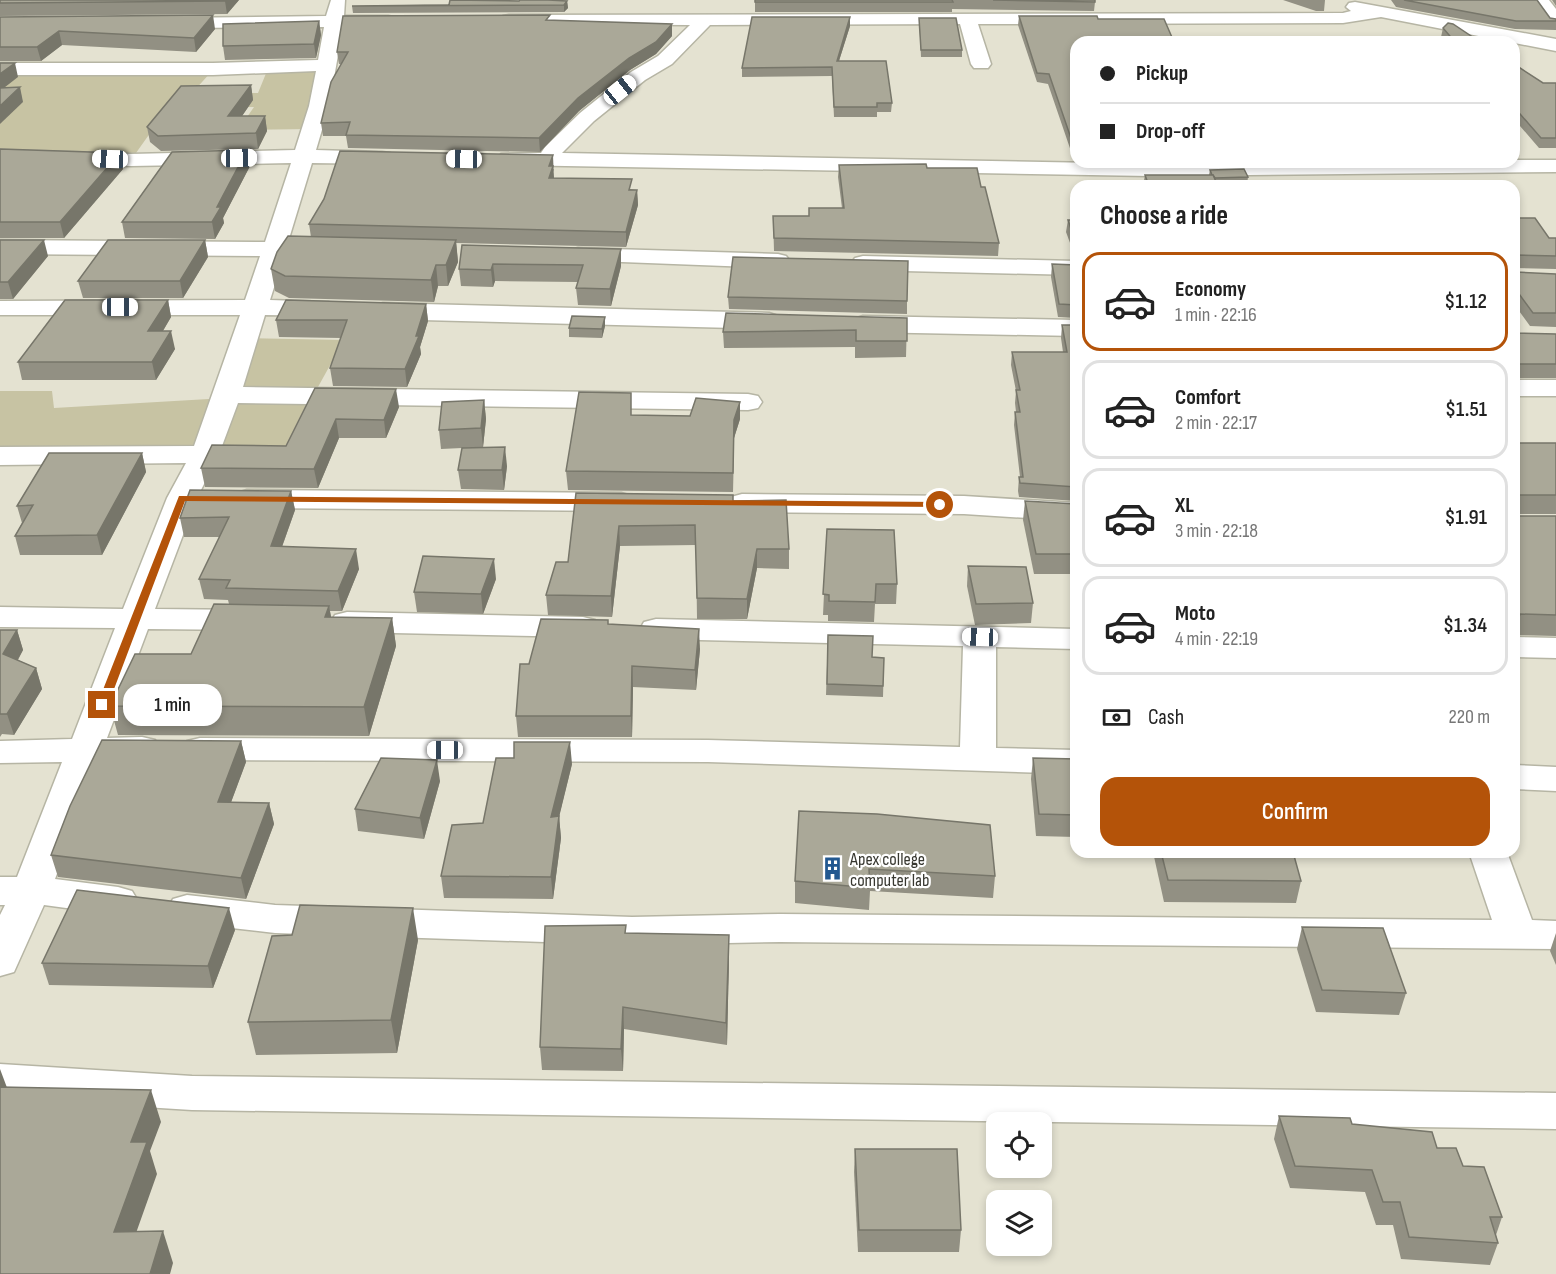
<!DOCTYPE html>
<meta charset="utf-8">
<style>
:root{--surface:#fff;--page:#f2f2f2;--text:#222;--muted:#767676;--line:#e0e0e0;--accent:#b45309}
body{margin:0;font-family:"Sofia Sans Condensed",sans-serif;background:var(--page);color:var(--text);height:100vh;display:flex;flex-direction:column;font-size:22px;white-space:nowrap}
*{box-sizing:border-box;margin:0}
p{font-size:20px;color:var(--muted)}
.icon{flex:none;width:33px;height:33px;fill:none;stroke:currentColor;stroke-width:2;stroke-linecap:round;stroke-linejoin:round}
.map{position:relative;flex:1;overflow:hidden}
.details{position:absolute;left:1070px;top:180px;width:450px;height:678px;display:flex;flex-direction:column;background:var(--surface);border-radius:18px;box-shadow:0 3px 9px #0003}
.details>*{flex:none}
.hud{position:absolute;left:1070px;top:36px;width:450px;height:132px;border-radius:18px;box-shadow:0 3px 9px #0003;display:grid;align-content:center;height:132px;padding:0 30px;background:var(--surface)}
.fabs{position:absolute;left:986px;top:1112px;display:grid;gap:12px}
.fabs a{display:grid;place-items:center;width:66px;height:66px;border-radius:12px;background:var(--surface);box-shadow:0 3px 9px #0003;font-size:30px}
.end{position:absolute;width:27px;height:27px;margin:-14px;border:8px solid #b45309;background:#fff;box-shadow:0 0 0 3px #fff}
.from{border-radius:50%}
.bubble{position:absolute;height:42px;border-radius:18px;background:var(--surface);box-shadow:0 3px 9px #0003;font-size:20px;font-weight:600;line-height:42px;text-align:center}
.car{position:absolute;width:18px;height:36px;margin:-18px -9px;border-radius:8px;box-shadow:0 0 4px 2px #0007;background:linear-gradient(#fff 24%,#345 0 40%,#fff 0 76%,#345 0 86%,#fff 0)}
.hud b{display:flex;align-items:center;gap:21px;height:57px;font-size:22px}
.hud b+b{border-top:2px solid var(--line)}
.hud i{width:15px;height:15px;background:var(--text)}
ul{padding:0;list-style:none}
li{display:flex;align-items:center;gap:18px;height:99px;margin:0 12px 9px;padding:0 18px;border:3px solid var(--line);border-radius:18px}
li div{flex:1}
li b{display:block;font-size:22px}
li em{font-style:normal;font-weight:600}
li.active{border-color:var(--accent)}
li>.icon{width:54px;height:54px;stroke-width:1.5}
h2{padding:0 30px;font-size:27px;line-height:72px}
.pay{display:flex;align-items:center;gap:15px;height:66px;padding:0 30px;font-size:22px}
.pay p{margin-inline-start:auto}
.button{display:flex;gap:12px;margin-top:auto;padding:12px 30px}
.button a{flex:1;height:69px;border-radius:18px;background:var(--accent);color:#fff;font-size:24px;font-weight:600;line-height:69px;text-align:center}
.map>svg:first-child{display:block}
</style>
<div class="map">
<svg width="1556" height="1274" viewBox="0 0 1556 1274">
<rect width="100%" height="100%" fill="#e4e2d1"/>
<g fill="#c7c3a3">
<polygon points="0,71 212,71 193,92 258,93 267,71 327,71 312,129 238,130 254,107 174,108 153,129 131,160 0,156"/>
<polygon points="244,338 344,340 313,396 289,461 0,456 0,391 52,391 54,408 226,398"/>
</g>
<g fill="none" stroke-linecap="round" stroke-linejoin="round">
<defs>
<g id="minor">
<polygon points="331,0 345,0 344,16 388,16 394,17 397,21 394,25 388,26 343,27 329,106 316,150 382,152 390,153 393,158 390,163 382,164 312,163 288,242 333,244 337,249 333,254 284,256 270,300 328,302 337,304 340,309 337,314 328,316 265,315 243,387 748,394 758,396 762,402 758,408 748,410 238,403 219,454 197,498 155,609 250,610 262,613 266,620 262,627 250,630 148,629 107,738 142,737 155,740 160,748 155,756 142,759 99,761 55,879 118,887 132,891 138,901 132,911 118,915 44,905 14,972 0,976 0,915 5,905 0,905 0,877 17,877 62,762 0,763 0,741 72,739 115,628 0,627 0,607 123,609 167,498 186,463 0,465 0,447 194,446 240,315 0,315 0,301 245,300 260,256 0,254 0,240 265,242 291,163 131,166 0,162 0,150 131,154 295,150 309,106 316,71 213,75 0,75 0,63 213,63 318,60 324,27 170,28 164,27 161,23 164,19 170,18 326,16"/>
<polygon points="1531,0 1549,0 1556,9 1556,26 1550,25"/>
<polygon points="1355,2 1556,39 1556,51 1381,17 1343,23 978,24 991,64 988,68 974,68 971,64 960,24 710,25 672,64 645,80 594,121 562,153 1150,164 1514,162 1514,160 1556,160 1556,172 1150,176 509,165 501,164 498,159 501,154 541,153 545,147 580,113 631,72 658,56 690,25 503,24 500,20 503,16 509,15 1343,13 1351,11 1346,7 1349,3"/>
<polygon points="578,248 778,254 786,256 790,261 786,266 778,268 570,260 566,255 570,250"/>
<polygon points="863,256 1076,261 1076,275 863,270 855,268 851,263 855,258"/>
<polygon points="383,303 769,313 778,316 782,321 778,326 769,329 383,319 374,316 370,311 374,306"/>
<polygon points="863,316 1076,320 1076,336 863,332 854,329 850,324 854,319"/>
<rect x="1514" y="380" width="42" height="16"/>
<polygon points="247,490 621,493 632,496 636,502 632,508 621,511 247,508 237,505 232,499 237,493"/>
<polygon points="742,494 964,496 1076,503 1076,521 964,514 742,512 731,509 727,503 731,497"/>
<polygon points="347,612 583,617 595,620 599,627 595,634 583,637 347,632 335,629 331,622 335,615"/>
<polygon points="656,619 1076,629 1076,649 996,647 996,748 1076,750 1076,774 708,762 200,760 187,757 182,749 187,741 200,738 708,740 960,747 963,646 656,639 644,636 640,629 644,622"/>
<polygon points="1514,637 1556,638 1556,658 1514,657"/>
<polygon points="1514,765 1556,767 1556,791 1514,789"/>
<polygon points="1469,852 1507,852 1532,920 1556,921 1556,949 780,942 632,945 275,933 187,923 173,919 167,909 173,899 187,895 275,905 632,917 780,914 1492,920"/>
<polygon points="0,1064 192,1076 1556,1093 1556,1129 192,1110 0,1098"/>
</g>
</defs>
<use href="#minor" stroke="#b6b5a4" stroke-width="3"/>
<use href="#minor" fill="#fff" fill-rule="evenodd"/>
</g>
<g fill="#929083">
<polygon points="0,0 239,0 227,14 0,16"/>
<polygon points="755,0 1095,0 1095,2 1094,11 952,9 952,12 755,12"/>
<polygon points="1283,0 1325,0 1324,11 1316,11"/>
<polygon points="1391,0 1537,0 1550,18 1556,19 1556,30 1515,29 1396,7"/>
<polygon points="1552,0 1556,0 1556,6"/>
<polygon points="519,1 567,1 568,8 564,12 353,13 352,6 449,5"/>
<polygon points="1019,16 1098,19 1076,42 1076,160 1074,160 1048,84 1037,82 1018,25"/>
<polygon points="0,17 215,29 196,52 62,45 41,61 0,61"/>
<polygon points="919,18 962,50 962,57 921,57"/>
<polygon points="550,20 672,24 672,36 656,54 630,70 579,111 540,152 348,148 346,136 323,136 321,123 341,64 339,64 337,52"/>
<polygon points="319,21 321,35 316,58 225,60 223,46"/>
<polygon points="850,26 839,61 892,103 891,112 877,112 877,117 834,117 832,76 742,77 742,68"/>
<polygon points="1443,28 1480,42 1446,42 1441,37"/>
<polygon points="1514,64 1543,83 1556,83 1556,148 1539,148 1514,119"/>
<polygon points="251,85 253,100 242,116 265,116 267,131 258,149 161,151 150,142 147,127"/>
<polygon points="0,149 123,169 64,238 0,238"/>
<polygon points="247,150 250,166 223,218 224,223 215,239 125,238 122,222"/>
<polygon points="839,165 927,168 981,187 999,243 998,256 774,251 773,216 809,216 842,208 838,177"/>
<polygon points="554,169 553,172 554,178 637,190 638,205 626,247 456,243 458,262 448,286 438,286 434,302 289,298 275,291 271,269 311,237 309,224"/>
<polygon points="1210,170 1248,177 1247,185 1143,186 1145,175 1209,175"/>
<polygon points="1514,218 1549,238 1556,238 1556,269 1515,268 1516,272 1556,274 1556,327 1530,326 1514,304"/>
<polygon points="1068,220 1076,220 1076,259 1066,232"/>
<polygon points="0,240 48,256 13,299 0,299"/>
<polygon points="205,240 208,257 183,298 83,298 78,281"/>
<polygon points="462,245 621,266 611,306 578,305 576,288 578,282 495,281 493,287 461,286 459,269"/>
<polygon points="1052,264 1076,265 1076,318 1058,317 1051,277"/>
<polygon points="728,297 907,301 907,314 729,309"/>
<polygon points="168,300 171,317 163,331 175,349 156,380 22,380 18,362"/>
<polygon points="426,304 428,321 420,347 421,354 407,387 333,386 330,368 341,338 279,337 276,320"/>
<polygon points="907,318 906,357 855,358 855,347 724,348 723,332"/>
<polygon points="1062,325 1076,325 1076,501 1019,497 1018,491 1019,477 1020,477 1014,425 1015,412 1016,412 1015,403 1016,391 1011,365 1012,352 1063,352 1061,338"/>
<polygon points="1514,325 1517,333 1556,334 1556,378 1514,378 1514,379"/>
<polygon points="605,326 602,338 569,337 569,328"/>
<polygon points="315,388 399,407 386,438 339,438 318,488 205,487 201,468 286,446"/>
<polygon points="484,400 486,419 483,447 441,449 439,430"/>
<polygon points="740,402 740,419 734,438 733,492 568,490 566,471 632,415 690,416"/>
<polygon points="1514,443 1556,443 1556,514 1518,514 1518,516 1556,516 1556,636 1514,635 1514,636"/>
<polygon points="142,453 146,472 102,555 20,555 15,536 22,523 17,506"/>
<polygon points="507,466 504,490 461,489 458,470"/>
<polygon points="291,491 295,510 282,547 359,569 342,611 330,611 331,617 392,618 396,646 369,736 118,735 110,706 191,654 229,604 228,600 204,599 199,579 220,537 184,537 180,518"/>
<polygon points="576,493 733,501 789,549 789,569 757,568 747,619 697,619 696,545 620,546 612,617 548,615 546,595 568,562"/>
<polygon points="1025,501 1076,504 1076,574 1034,574 1023,520"/>
<polygon points="827,529 897,584 896,604 875,604 874,622 828,621 828,615 823,615"/>
<polygon points="968,566 1033,603 1031,623 975,625 967,586"/>
<polygon points="496,579 483,614 417,612 414,592"/>
<polygon points="608,624 700,649 696,690 633,687 632,737 518,737 516,716 529,664"/>
<polygon points="0,630 17,630 23,650 18,660 36,668 42,689 14,735 2,734 0,737"/>
<polygon points="828,635 872,657 884,658 883,697 826,695"/>
<polygon points="241,741 246,762 231,802 269,803 274,824 246,899 58,877 51,855"/>
<polygon points="1033,758 1076,759 1076,837 1036,836 1031,779"/>
<polygon points="572,764 559,816 561,838 553,899 444,898 441,876 483,823"/>
<polygon points="440,781 424,839 358,831 355,809"/>
<polygon points="799,811 995,876 993,898 870,891 869,910 795,903 795,881"/>
<polygon points="1153,852 1293,852 1301,881 1296,903 1164,902"/>
<polygon points="1302,927 1406,993 1399,1015 1316,1012 1297,949"/>
<polygon points="235,930 213,988 49,985 42,963"/>
<polygon points="626,933 729,935 729,957 727,1045 624,1029 623,1071 542,1070 540,1047"/>
<polygon points="1556,933 1556,965 1550,951"/>
<polygon points="418,940 397,1053 256,1055 248,1022"/>
<polygon points="1279,1116 1352,1124 1437,1148 1463,1166 1502,1217 1496,1235 1498,1243 1490,1265 1401,1259 1393,1225 1376,1225 1365,1192 1290,1188 1274,1139"/>
<polygon points="855,1149 961,1230 959,1252 858,1252 854,1172"/>
</g>
<g fill="#77766a">
<polygon points="226,0 239,0 227,14 225,1"/>
<polygon points="567,1 568,8 564,12 564,5"/>
<polygon points="213,15 215,29 196,52 194,38"/>
<polygon points="850,17 850,26 836,70 837,61"/>
<polygon points="319,21 321,35 316,58 314,44"/>
<polygon points="672,24 672,36 656,54 630,70 579,111 540,152 539,138 578,98"/>
<polygon points="59,31 62,45 41,61 37,47"/>
<polygon points="15,63 18,77 0,91 0,74"/>
<polygon points="251,85 253,100 231,132 228,116"/>
<polygon points="20,87 23,102 0,124 0,106"/>
<polygon points="265,116 267,131 258,149 256,133"/>
<polygon points="247,150 250,166 223,218 224,223 215,239 212,222 217,207"/>
<polygon points="120,153 123,169 64,238 60,222"/>
<polygon points="553,155 554,181 551,193 549,166"/>
<polygon points="637,190 638,205 626,247 626,232"/>
<polygon points="44,240 48,256 13,299 8,282"/>
<polygon points="205,240 208,257 183,298 180,281"/>
<polygon points="456,240 458,262 448,286 446,265"/>
<polygon points="621,249 621,266 611,306 610,289"/>
<polygon points="493,264 495,281 493,287 491,270"/>
<polygon points="436,265 438,286 434,302 431,280"/>
<polygon points="168,300 171,317 152,349 148,331"/>
<polygon points="426,304 428,321 420,347 421,354 407,387 405,369"/>
<polygon points="605,317 605,326 602,338 602,329"/>
<polygon points="171,331 175,349 156,380 152,362"/>
<polygon points="396,389 399,407 386,438 384,420"/>
<polygon points="484,400 486,419 483,447 481,428"/>
<polygon points="740,402 740,419 734,438 733,492 734,420"/>
<polygon points="336,419 339,438 318,488 314,469"/>
<polygon points="505,447 507,466 504,490 502,470"/>
<polygon points="142,453 146,472 102,555 97,535"/>
<polygon points="291,491 295,510 275,566 271,546"/>
<polygon points="619,526 620,546 612,617 611,596"/>
<polygon points="356,549 359,569 342,611 338,591"/>
<polygon points="757,549 757,568 747,619 747,599"/>
<polygon points="494,559 496,579 483,614 481,594"/>
<polygon points="329,606 334,634 325,617"/>
<polygon points="392,618 396,646 369,736 364,707"/>
<polygon points="699,629 700,649 696,690 695,670"/>
<polygon points="17,630 23,650 9,675 3,654"/>
<polygon points="632,666 633,687 632,737 631,716"/>
<polygon points="36,668 42,689 14,735 7,714"/>
<polygon points="241,741 246,762 223,824 218,802"/>
<polygon points="570,742 572,764 554,838 551,817"/>
<polygon points="437,760 440,781 424,839 420,818"/>
<polygon points="269,803 274,824 246,899 241,878"/>
<polygon points="559,816 561,838 553,899 551,877"/>
<polygon points="229,908 235,930 213,988 208,966"/>
<polygon points="413,908 418,940 397,1053 391,1020"/>
<polygon points="729,935 729,957 727,1045 726,1023"/>
<polygon points="623,1007 624,1029 623,1071 621,1049"/>
<polygon points="0,1069 12,1101 0,1108"/>
<polygon points="151,1090 161,1122 150,1151 157,1174 125,1264 114,1232 131,1142"/>
<polygon points="163,1231 173,1263 170,1274 150,1274"/>
</g>
<g fill="#aaa898" stroke="#77766a" stroke-width="1.5">
<polygon points="0,0 226,0 225,1 0,3"/>
<polygon points="450,0 519,1 520,0 548,0 567,1 564,5 352,6 449,5"/>
<polygon points="755,0 952,0 953,2 755,2"/>
<polygon points="993,0 1095,0 1095,2"/>
<polygon points="1404,0 1537,0 1550,18 1556,19 1556,21 1516,21"/>
<polygon points="213,15 194,38 59,31 37,47 0,47 0,17"/>
<polygon points="550,15 546,20 672,24 656,42 629,58 578,98 539,138 346,135 350,122 321,123 331,82 348,52 337,52 343,16"/>
<polygon points="1019,16 1097,16 1098,19 1164,19 1174,42 1076,42 1075,150 1049,74 1037,73"/>
<polygon points="752,17 850,17 837,61 886,61 892,103 877,103 877,107 834,107 832,67 742,68"/>
<polygon points="919,18 956,18 962,50 921,50"/>
<polygon points="319,21 314,44 223,46 223,24"/>
<polygon points="1448,23 1453,24 1480,42 1455,42 1443,28"/>
<polygon points="0,63 15,63 0,74"/>
<polygon points="1514,64 1543,83 1556,83 1556,138 1541,138 1514,107"/>
<polygon points="251,85 228,116 265,116 256,133 158,136 147,127 181,86"/>
<polygon points="20,87 0,106 0,88"/>
<polygon points="0,149 120,153 60,222 0,222"/>
<polygon points="247,150 217,207 221,207 212,222 122,222 172,152"/>
<polygon points="340,151 553,155 549,166 553,166 549,178 632,179 629,190 637,190 626,232 309,224 324,199"/>
<polygon points="926,164 927,168 977,168 981,187 985,187 999,243 774,238 773,216 809,216 809,208 844,208 839,165"/>
<polygon points="1244,169 1248,177 1215,178 1213,175 1212,175 1210,170"/>
<polygon points="1145,175 1213,175 1218,186 1149,186"/>
<polygon points="1514,218 1535,218 1549,238 1556,238 1556,256 1517,255 1515,257 1516,272 1556,274 1556,313 1533,313 1514,287"/>
<polygon points="1068,220 1076,220 1076,244"/>
<polygon points="288,236 456,240 446,265 436,265 431,280 285,276 271,269 277,252"/>
<polygon points="0,240 44,240 8,282 0,282"/>
<polygon points="108,240 205,240 180,281 78,281"/>
<polygon points="462,245 621,249 610,289 576,288 583,265 493,264 491,270 459,269"/>
<polygon points="733,257 908,261 907,301 728,297"/>
<polygon points="1052,264 1076,265 1076,305 1059,304"/>
<polygon points="65,300 168,300 148,331 171,331 152,362 18,362"/>
<polygon points="286,300 426,304 416,336 419,336 405,369 330,368 347,320 276,320"/>
<polygon points="726,313 907,318 907,341 856,341 856,330 723,332"/>
<polygon points="572,316 605,317 602,329 569,328"/>
<polygon points="1062,325 1076,325 1076,487 1020,483 1019,477 1023,477 1015,412 1020,412 1016,390 1020,390 1012,352 1067,352"/>
<polygon points="1514,325 1515,325 1517,333 1556,334 1556,364 1518,364 1515,369 1514,369"/>
<polygon points="315,388 396,389 384,420 336,419 314,469 201,468 212,445 286,446"/>
<polygon points="579,392 631,393 631,415 690,416 696,398 740,402 734,420 733,473 566,471"/>
<polygon points="484,400 481,428 439,430 442,402"/>
<polygon points="1514,443 1556,443 1556,495 1518,495 1518,516 1556,516 1556,615 1520,614 1518,621 1514,621"/>
<polygon points="505,447 502,470 458,470 462,448"/>
<polygon points="49,453 142,453 97,535 15,536 33,505 17,506"/>
<polygon points="190,490 291,491 271,546 356,549 338,591 226,588 230,580 199,579 229,517 180,518"/>
<polygon points="576,493 733,495 733,501 786,500 789,549 757,549 747,599 697,598 695,525 619,526 611,596 546,595 556,562 568,562"/>
<polygon points="1025,501 1076,504 1076,554 1036,554"/>
<polygon points="827,529 894,530 897,584 876,584 875,602 829,601 829,595 823,594"/>
<polygon points="423,556 494,559 481,594 414,592"/>
<polygon points="968,566 1026,567 1033,603 976,604"/>
<polygon points="214,604 329,606 325,617 392,618 364,707 110,706 135,654 191,654"/>
<polygon points="541,619 608,620 608,624 699,629 695,670 632,666 631,716 516,716 520,664 529,664"/>
<polygon points="0,630 17,630 3,654 36,668 7,714 0,714"/>
<polygon points="828,635 873,636 872,657 884,658 883,686 827,684"/>
<polygon points="102,740 241,741 218,802 269,803 241,878 51,855 70,806"/>
<polygon points="514,742 570,742 551,817 559,816 551,877 441,876 452,825 483,823 496,758 514,758"/>
<polygon points="381,758 437,760 420,818 355,809"/>
<polygon points="1033,758 1076,759 1076,815 1039,814"/>
<polygon points="799,811 877,814 990,825 995,876 869,869 870,888 795,881"/>
<polygon points="1161,852 1293,852 1301,881 1168,880"/>
<polygon points="77,890 229,908 208,966 42,963"/>
<polygon points="300,905 413,908 391,1020 248,1022 272,936 292,935"/>
<polygon points="626,925 625,933 729,935 726,1023 623,1007 621,1049 540,1047 545,926"/>
<polygon points="1302,927 1383,928 1406,993 1322,990"/>
<polygon points="0,1087 151,1090 131,1142 147,1142 114,1232 163,1231 150,1274 0,1274"/>
<polygon points="1279,1116 1350,1118 1352,1124 1432,1132 1437,1148 1456,1148 1463,1166 1484,1167 1502,1217 1490,1217 1498,1243 1409,1237 1400,1202 1383,1202 1372,1170 1295,1166"/>
<polygon points="855,1149 957,1149 961,1230 859,1230"/>
</g>
<polygon fill="#b45309" points="179,496 940,502 944,505 940,507 185,501 108,705 99,707 97,705"/>
<defs>
<symbol id="building-bare" viewBox="-9 -9 18 18"><path d="M-4-6H4V6H1V3H-1V6H-4ZM-2.5-4.3h1.7v1.8h-1.7ZM.8-4.3h1.7v1.8H.8ZM-2.5-1h1.7V.8h-1.7ZM.8-1h1.7V.8H.8Z" fill="#225890" stroke="#fff" stroke-width="2.5" paint-order="stroke"/></symbol>
</defs>
<g fill-rule="evenodd">
<use href="#building-bare" x="816" y="852" width="33" height="33"/>
</g>
<g text-anchor="middle" stroke-width="4.5" stroke-linejoin="round" paint-order="stroke">
<g font-size="18" fill="#373730" stroke="#fff" text-anchor="start">
<text x="850" y="865">Apex college<tspan x="850" dy="21">computer lab</tspan></text>
</g>
</g>
</svg>
<div class="fabs">
<a><svg class="icon" aria-label="locate" viewBox="0 0 24 24"><circle cx="12" cy="12" r="6"/><path d="M12 2v4M12 18v4M2 12h4M18 12h4"/></svg></a>
<a><svg class="icon" aria-label="layers" viewBox="0 0 24 24"><path d="M12 4l9 5-9 5-9-5zM3 14l9 5 9-5"/></svg></a>
</div>
<i class="end from" style="left:940px;top:505px"></i>
<i class="end" style="left:102px;top:705px"></i>
<div class="bubble" style="left:123px;top:684px;width:99px">1 min</div>
<i class="car" style="left:620px;top:90px;rotate:51deg"></i>
<i class="car" style="left:239px;top:158px;rotate:89deg"></i>
<i class="car" style="left:110px;top:159px;rotate:272deg"></i>
<i class="car" style="left:464px;top:159px;rotate:271deg"></i>
<i class="car" style="left:120px;top:307px;rotate:90deg"></i>
<i class="car" style="left:980px;top:637px;rotate:272deg"></i>
<i class="car" style="left:445px;top:750px;rotate:270deg"></i>
<div class="hud">
<b><i class="from"></i>Pickup</b>
<b><i></i>Drop-off</b>
</div>
<section class="details">
<h2>Choose a ride</h2>
<ul>
<li class="active"><svg class="icon" aria-label="car" viewBox="0 0 24 24"><path d="M5 17H2v-5l4-1 3-4h7l3 4 3 1v5h-3M9 17h6M6 11h13"/><circle cx="7" cy="17" r="2"/><circle cx="17" cy="17" r="2"/></svg><div><b>Economy</b><p>1 min · 22:16</p></div><em>$1.12</em></li>
<li><svg class="icon" aria-label="car" viewBox="0 0 24 24"><path d="M5 17H2v-5l4-1 3-4h7l3 4 3 1v5h-3M9 17h6M6 11h13"/><circle cx="7" cy="17" r="2"/><circle cx="17" cy="17" r="2"/></svg><div><b>Comfort</b><p>2 min · 22:17</p></div><em>$1.51</em></li>
<li><svg class="icon" aria-label="car" viewBox="0 0 24 24"><path d="M5 17H2v-5l4-1 3-4h7l3 4 3 1v5h-3M9 17h6M6 11h13"/><circle cx="7" cy="17" r="2"/><circle cx="17" cy="17" r="2"/></svg><div><b>XL</b><p>3 min · 22:18</p></div><em>$1.91</em></li>
<li><svg class="icon" aria-label="car" viewBox="0 0 24 24"><path d="M5 17H2v-5l4-1 3-4h7l3 4 3 1v5h-3M9 17h6M6 11h13"/><circle cx="7" cy="17" r="2"/><circle cx="17" cy="17" r="2"/></svg><div><b>Moto</b><p>4 min · 22:19</p></div><em>$1.34</em></li>
</ul>
<div class="pay"><svg class="icon" aria-label="cash" viewBox="0 0 24 24"><path d="M3 7h18v10H3z"/><circle cx="12" cy="12" r="2"/></svg>Cash<p>220 m</p></div>
<div class="button"><a>Confirm</a></div>
</section>
</div>
